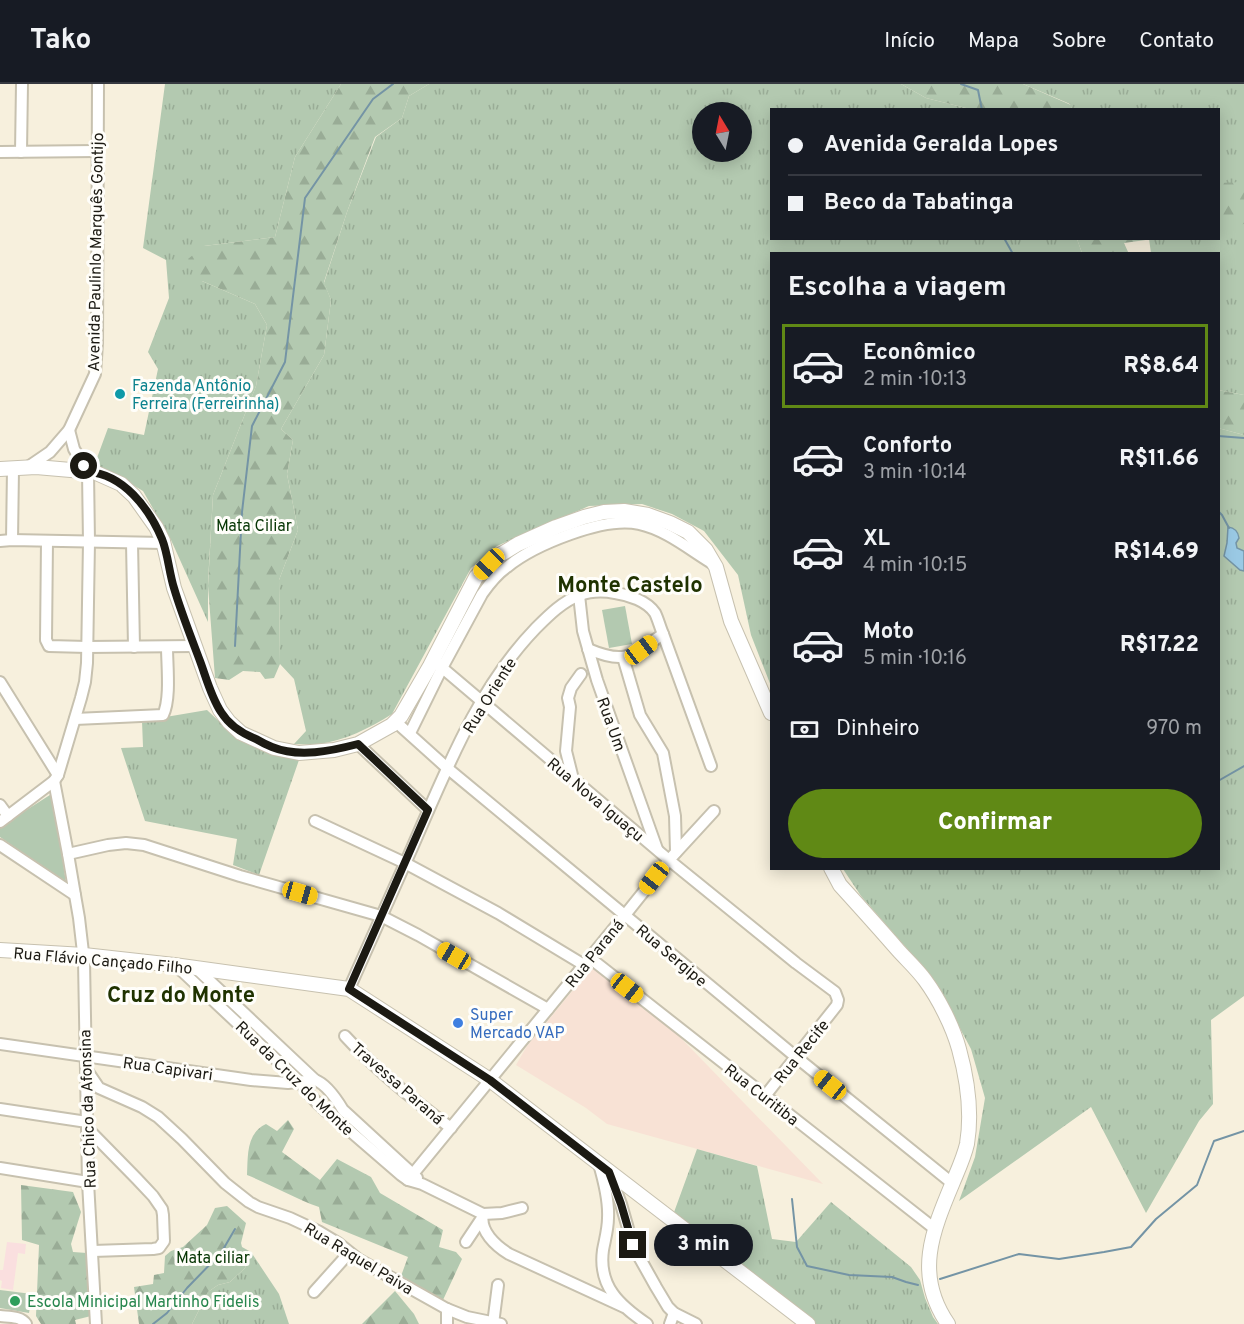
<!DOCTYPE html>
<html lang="pt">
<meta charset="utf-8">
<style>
:root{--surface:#171b24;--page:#242831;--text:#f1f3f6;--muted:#9ea1a6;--line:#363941;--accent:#608915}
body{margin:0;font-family:Overpass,sans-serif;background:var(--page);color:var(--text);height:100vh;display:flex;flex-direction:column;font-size:22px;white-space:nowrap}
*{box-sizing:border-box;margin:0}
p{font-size:20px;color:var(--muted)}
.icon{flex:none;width:33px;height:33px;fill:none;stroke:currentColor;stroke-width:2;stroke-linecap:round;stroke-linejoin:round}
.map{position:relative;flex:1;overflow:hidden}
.sheet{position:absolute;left:770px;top:168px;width:450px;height:618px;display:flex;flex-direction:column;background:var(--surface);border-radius:0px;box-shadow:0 3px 15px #0003}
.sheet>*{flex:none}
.banner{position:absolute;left:770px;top:24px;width:450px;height:132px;border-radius:0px;box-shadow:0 3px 15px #0003;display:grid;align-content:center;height:132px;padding:0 18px;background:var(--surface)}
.needle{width:39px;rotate:350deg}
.tools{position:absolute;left:692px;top:18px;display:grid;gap:12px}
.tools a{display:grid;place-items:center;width:60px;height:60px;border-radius:50%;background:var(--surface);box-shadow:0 3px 15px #0003;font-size:30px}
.end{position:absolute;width:27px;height:27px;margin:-14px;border:8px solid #1c1a13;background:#fff;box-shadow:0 0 0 3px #fff}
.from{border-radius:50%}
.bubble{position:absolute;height:42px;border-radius:21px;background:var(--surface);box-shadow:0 3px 15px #0003;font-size:20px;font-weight:800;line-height:42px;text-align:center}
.car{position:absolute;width:18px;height:36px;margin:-18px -9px;border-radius:8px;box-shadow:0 0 4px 2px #0007;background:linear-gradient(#f5c518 24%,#345 0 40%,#f5c518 0 76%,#345 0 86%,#f5c518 0)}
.banner b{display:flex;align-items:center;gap:21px;height:57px;font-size:22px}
.banner b+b{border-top:2px solid var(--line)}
.banner i{width:15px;height:15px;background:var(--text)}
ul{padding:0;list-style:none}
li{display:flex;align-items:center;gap:18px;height:84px;margin:0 12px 9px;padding:0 6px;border:3px solid transparent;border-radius:0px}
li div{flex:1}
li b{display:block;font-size:22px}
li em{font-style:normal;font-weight:800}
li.active{border-color:var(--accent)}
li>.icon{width:54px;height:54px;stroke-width:1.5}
h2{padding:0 18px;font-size:27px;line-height:72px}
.pay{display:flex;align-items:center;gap:15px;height:66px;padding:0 18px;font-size:22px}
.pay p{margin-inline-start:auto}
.primary-button{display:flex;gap:12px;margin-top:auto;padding:12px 18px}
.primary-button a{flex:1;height:69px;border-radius:36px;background:var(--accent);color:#fff;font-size:24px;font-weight:800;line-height:69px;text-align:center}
header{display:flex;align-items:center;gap:36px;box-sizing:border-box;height:84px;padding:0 30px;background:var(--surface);border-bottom:2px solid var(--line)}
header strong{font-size:28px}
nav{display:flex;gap:33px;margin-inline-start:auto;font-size:21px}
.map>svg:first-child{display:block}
</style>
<header>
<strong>Tako</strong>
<nav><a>Início</a><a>Mapa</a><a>Sobre</a><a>Contato</a></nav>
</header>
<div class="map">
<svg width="1244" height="1240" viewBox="0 0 1244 1240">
<defs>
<pattern id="grass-tufts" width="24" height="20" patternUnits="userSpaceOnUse" patternTransform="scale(1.5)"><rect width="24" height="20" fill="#b3c9b0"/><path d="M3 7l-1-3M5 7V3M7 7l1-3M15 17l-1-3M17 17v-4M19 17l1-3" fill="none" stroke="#99ac96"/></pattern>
<pattern id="forest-firs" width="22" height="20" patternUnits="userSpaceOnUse" patternTransform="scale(1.5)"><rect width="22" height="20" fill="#b3c9b0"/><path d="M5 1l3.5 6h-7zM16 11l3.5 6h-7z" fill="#99ac96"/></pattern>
</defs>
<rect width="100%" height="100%" fill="#f7f0dd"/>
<polygon fill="#f8e2d5" points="592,883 673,946 823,1100 607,1040 586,1024 516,981 527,962"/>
<polygon fill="#fadfdf" points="7,1158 26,1160 25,1170 18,1169 13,1206 1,1204 2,1197 0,1196 0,1186 3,1186"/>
<g fill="url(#grass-tufts)" fill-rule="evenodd">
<polygon points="165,0 341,0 295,73 275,153 204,162 202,197 255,220 267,241 256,302 213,411 208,498 208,538 171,456 143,407 121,394 94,382 108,344 144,351 158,285 148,268 169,214 166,176 143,164"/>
<path d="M429 0H901L926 14 966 24 967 25 771 26V154L1077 155 1082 169 771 170V602L751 551 738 491 704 447 672 430 642 420 589 422 497 462 471 484 392 630C370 644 344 657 318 660 310 661 302 660 294 660L306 647 294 595 280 580 279 496 298 446 287 390 293 356 281 345 324 271 331 216 324 199 347 128 376 53 402 34 409 12ZM702 28H741V68H702Z"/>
<polygon points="1023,0 1244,0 1244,311 1218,306 1218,170 1151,169 1149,155 1218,154 1218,26 1072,25 1070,20"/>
<polygon points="1218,344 1244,351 1244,912 1211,936 1213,1020 1199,1037 1146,1129 1091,1023 959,1117 975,1073 985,1014 971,965 948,922 916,875 861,812 843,785 1218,784"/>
<polygon points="207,626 225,643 272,667 288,674 299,676 259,791 233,781 237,755 145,737 121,664 143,663 142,637"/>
<polygon points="697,1065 757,1082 772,1155 796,1158 831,1118 911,1183 920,1196 925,1214 933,1233 938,1240 814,1240 673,1131"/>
<polygon points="251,1168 279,1210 289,1240 192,1240 208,1208 218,1201 230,1198 245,1184"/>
</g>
<g fill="url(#forest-firs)">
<polygon points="341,0 429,0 409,12 402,34 375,53 347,128 324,198 331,216 324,271 281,345 293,356 287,390 298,446 279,496 280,580 274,594 265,595 260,588 243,587 229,596 215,594 208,502 213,411 256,302 267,241 255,220 202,197 188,175 204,162 275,153 295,73"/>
<polygon points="901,0 1023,0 1071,21 1072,25 967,25 966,24 926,14"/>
<polygon points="1244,98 1244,140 1218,144 1218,99"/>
<polygon points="1077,155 1077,154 1153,155 1124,159 1129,170 1082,169"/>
<polygon points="1218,306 1244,311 1244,351 1218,344"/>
<path d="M288 1036 294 1045 282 1068 320 1096 337 1075 371 1093 380 1109 443 1146 439 1163 456 1168 462 1175 443 1216 401 1192 408 1173 322 1138 319 1123C294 1114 272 1101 247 1091 248 1072 246 1049 266 1040L277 1047Z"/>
<polygon points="21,1101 73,1108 81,1128 71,1160 73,1168 87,1169 91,1232 75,1236 76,1240 41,1240 36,1232 39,1161 22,1156"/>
<polygon points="227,1122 246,1139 241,1159 242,1163 251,1168 245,1184 230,1198 218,1201 208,1208 192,1240 139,1240 134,1203 153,1200 154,1191 164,1189 165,1172 171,1167 183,1163 207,1141 215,1124"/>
<polygon points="395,1207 414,1230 419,1240 362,1240"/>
</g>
<g fill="#b3c9b0">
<polygon points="625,522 632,560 609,564 602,526"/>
<polygon points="53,709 66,799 0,753 0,743"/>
<polygon points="0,1206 32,1210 29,1229 0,1224"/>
</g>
<path fill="#9ac9e4" stroke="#7494a5" stroke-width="1.5" d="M1228 443C1235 444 1238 447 1239 454L1236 459 1237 464 1244 467V487L1240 486 1224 472 1227 459Z"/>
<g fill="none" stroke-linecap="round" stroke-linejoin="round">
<g stroke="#7494a5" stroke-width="2">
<polyline points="961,0 978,6 982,26"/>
<polyline points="1004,154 1013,170"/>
<polyline points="1218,352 1244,354"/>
<polyline points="1218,427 1222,431 1229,444"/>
<polyline points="235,562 242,428 252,342 285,278 305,114 373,15 393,0"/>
<polyline points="1218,697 1244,682"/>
<polyline points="792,1115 797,1163 807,1182 849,1191 892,1193 906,1198 918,1201"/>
<polyline points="940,1195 1019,1170 1059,1175 1104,1168 1131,1163 1156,1135 1197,1101 1214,1057 1244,1047"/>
<polyline points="153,1240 167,1229 187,1204 221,1169 235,1145"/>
</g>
<defs>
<g id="minor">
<polyline points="0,68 97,67"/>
<polyline points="21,68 22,0"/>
<polyline points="28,383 50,368 69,346 95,290 97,259 98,0"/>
<polyline points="12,456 13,385"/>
<polyline points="0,457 12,456 163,459"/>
<polyline points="47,457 46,556 49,562 87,563 195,562"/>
<polyline points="132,459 134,563"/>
<polyline points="579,511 583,547 597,596 657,765"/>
<polyline points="663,550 711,682"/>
<polyline points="623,573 640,631 663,669 675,732 676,768"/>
<polyline points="433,576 669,776 796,879 835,908 838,916 837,921 765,1012"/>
<polyline points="0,598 58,691"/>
<path d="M75 635 163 631C171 615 167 581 167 563"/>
<polyline points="396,638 446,683 796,973 952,1099"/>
<path d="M410 649 442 584 482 510C489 500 497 490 507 483 534 461 604 432 639 440 667 446 691 467 715 481"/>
<polyline points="358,660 428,726"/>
<polyline points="573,695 566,667 570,623 568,614 571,604 581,590"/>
<polyline points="0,721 8,732"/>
<polyline points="315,737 405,779 498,829 584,881"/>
<polyline points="0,738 54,697 58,691 81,614 85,598 87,579 89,458 88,388 74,365 69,346"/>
<polyline points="0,761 75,811 68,770 54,697"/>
<polyline points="68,770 108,761 126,759 144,761 240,792 381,832 418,851 548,925"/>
<polyline points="75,811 79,834 84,877 88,1098 96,1240"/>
<polyline points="590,874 935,1145"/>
<path d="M174 881 183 888 300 998C309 1011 322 1025 335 1034L401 1091 408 1096 422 1100 483 1130C479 1147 496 1162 509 1170L624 1223"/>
<path d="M196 884 315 996C326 1000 337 1016 343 1026L417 1094"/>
<path d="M349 905C370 858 391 811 412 764 446 687 477 605 536 544 549 531 563 517 580 511 591 507 604 507 615 509 629 511 647 517 655 529 658 535 660 543 663 550 631 572 626 581 588 565"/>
<path d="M345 952C377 987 413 1016 451 1044"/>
<polyline points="0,960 251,996 288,999 315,996"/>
<polyline points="86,985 99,1004 142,1023 158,1033 182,1055 225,1099 249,1118 258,1123 290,1134 318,1147 338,1159 358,1175 447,1225 467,1233 501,1240"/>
<polyline points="0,1025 87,1038"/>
<polyline points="88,1045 137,1095 153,1112 162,1125 163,1131 164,1157 159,1164 153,1165 93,1167"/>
<path d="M599 1080C604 1097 609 1116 608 1134 608 1145 605 1155 603 1166 598 1202 619 1221 647 1240"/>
<polyline points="0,1084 88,1098"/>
<polyline points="609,1088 621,1120 633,1162 656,1203 668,1223 674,1229 696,1240"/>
<polyline points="408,1096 625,831 669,776 714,727"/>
<polyline points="483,1130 502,1129 522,1124"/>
<polyline points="466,1158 482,1134"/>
<polyline points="314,1208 349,1169"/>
<polyline points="447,1225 447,1240"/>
<path d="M0 1232C9 1233 21 1232 26 1240"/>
<polyline points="493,1240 498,1201"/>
<polyline points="670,1240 674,1229"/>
</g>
<g id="major">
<polyline points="0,385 36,383 94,388 121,400 134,412 156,443 163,457 174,504 210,604 220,626 229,638 241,649 274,664 299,669 334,666 358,660 392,641 401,632 430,582 476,493 489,480 498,472 518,460 556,443 584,433 604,428 624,427 648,431 670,439 688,448 706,466 716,483 731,537 771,629"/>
<path d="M831 784 840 801C860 823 879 844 898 866 907 876 917 885 925 896 939 915 953 943 959 965 967 994 972 1030 967 1060 964 1073 958 1086 953 1098 932 1148 914 1191 948 1240"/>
<polyline points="0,866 84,871 174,881 349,905 490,996 808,1240"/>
</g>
</defs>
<use href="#minor" stroke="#c7c1af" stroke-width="14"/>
<use href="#major" stroke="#c7c1af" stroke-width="16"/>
<use href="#minor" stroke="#fff" stroke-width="10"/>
<use href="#major" stroke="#fff" stroke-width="14"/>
</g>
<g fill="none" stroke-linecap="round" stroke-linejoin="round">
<path stroke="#1c1a13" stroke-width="8" d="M84 382 88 388C123 390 149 424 162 455 168 470 169 488 174 504 181 528 191 553 200 577 206 593 211 613 221 628 229 641 241 649 256 655 261 658 267 661 272 663 299 674 331 667 358 660L428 726 349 905 490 996 609 1088 621 1120 633 1161"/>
</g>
<circle fill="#0f9aa8" stroke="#fffefa" stroke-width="2" cx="120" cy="310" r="6"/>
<circle fill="#3f7fe0" stroke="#fffefa" stroke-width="2" cx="458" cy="939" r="6"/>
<circle fill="#2e9e5b" stroke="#fffefa" stroke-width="2" cx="15" cy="1217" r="6"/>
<g text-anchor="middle" stroke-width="6" stroke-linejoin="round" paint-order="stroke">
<g font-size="16" fill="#1c1a13" stroke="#fffefa">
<text transform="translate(95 168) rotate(-89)" y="6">Avenida Paulinlo Marquês Gontijo</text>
<text transform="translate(489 611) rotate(-58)" y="6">Rua Oriente</text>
<text transform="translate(612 640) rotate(70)" y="6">Rua Um</text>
<text transform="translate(596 715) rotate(40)" y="6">Rua Nova Iguaçu</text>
<text transform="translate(594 869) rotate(-51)" y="6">Rua Paraná</text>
<text transform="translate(672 871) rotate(40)" y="6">Rua Sergipe</text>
<text transform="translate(103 876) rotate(5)" y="6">Rua Flávio Cançado Filho</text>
<text transform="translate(801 967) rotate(-51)" y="6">Rua Recife</text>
<text transform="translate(168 984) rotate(8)" y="6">Rua Capivari</text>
<text transform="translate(295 994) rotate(44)" y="6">Rua da Cruz do Monte</text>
<text transform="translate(398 999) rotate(41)" y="6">Travessa Paraná</text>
<text transform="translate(762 1010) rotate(38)" y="6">Rua Curitiba</text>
<text transform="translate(87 1025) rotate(-92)" y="6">Rua Chico da Afonsina</text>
<text transform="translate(359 1174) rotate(31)" y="6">Rua Raquel Paiva</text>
</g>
<g font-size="16" fill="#0d838f" stroke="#fffefa" text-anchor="start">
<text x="132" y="307">Fazenda Antônio<tspan x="132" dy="18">Ferreira (Ferreirinha)</tspan></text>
</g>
<g font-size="16" fill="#053503" stroke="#fffefa">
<text x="254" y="447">Mata Ciliar</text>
<text x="213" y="1179">Mata ciliar</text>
</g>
<g font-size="16" fill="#366cbe" stroke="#fffefa" text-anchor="start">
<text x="470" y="936">Super<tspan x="470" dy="18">Mercado VAP</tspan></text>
</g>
<g font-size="16" fill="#27864d" stroke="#fffefa" text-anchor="start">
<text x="27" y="1223">Escola Minicipal Martinho Fidelis</text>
</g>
<g font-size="22" font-weight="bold" fill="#1f3200" stroke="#fffefa">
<text x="630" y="508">Monte Castelo</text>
<text x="181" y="918">Cruz do Monte</text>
</g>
</g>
</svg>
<div class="tools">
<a><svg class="needle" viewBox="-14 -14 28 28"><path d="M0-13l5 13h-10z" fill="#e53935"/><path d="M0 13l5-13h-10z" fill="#9ea1a6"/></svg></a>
</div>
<i class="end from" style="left:84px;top:382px"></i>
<i class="end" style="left:633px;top:1161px"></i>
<div class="bubble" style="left:654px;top:1140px;width:99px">3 min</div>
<i class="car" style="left:489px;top:480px;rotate:224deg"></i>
<i class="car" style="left:641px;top:566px;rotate:53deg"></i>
<i class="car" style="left:654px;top:794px;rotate:218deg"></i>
<i class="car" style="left:300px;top:809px;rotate:106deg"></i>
<i class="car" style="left:454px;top:872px;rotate:300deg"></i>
<i class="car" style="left:627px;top:904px;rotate:128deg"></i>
<i class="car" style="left:830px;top:1001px;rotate:309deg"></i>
<div class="banner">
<b><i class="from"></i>Avenida Geralda Lopes</b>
<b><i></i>Beco da Tabatinga</b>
</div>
<section class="sheet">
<h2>Escolha a viagem</h2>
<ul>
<li class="active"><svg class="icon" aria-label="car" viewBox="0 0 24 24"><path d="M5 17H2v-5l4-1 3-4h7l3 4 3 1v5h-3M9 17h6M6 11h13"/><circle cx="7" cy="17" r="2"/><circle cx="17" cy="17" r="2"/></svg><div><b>Econômico</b><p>2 min · 10:13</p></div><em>R$8.64</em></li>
<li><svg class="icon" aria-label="car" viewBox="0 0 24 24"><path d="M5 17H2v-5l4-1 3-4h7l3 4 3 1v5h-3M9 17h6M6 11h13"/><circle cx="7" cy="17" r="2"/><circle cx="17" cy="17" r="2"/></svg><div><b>Conforto</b><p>3 min · 10:14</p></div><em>R$11.66</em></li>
<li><svg class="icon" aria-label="car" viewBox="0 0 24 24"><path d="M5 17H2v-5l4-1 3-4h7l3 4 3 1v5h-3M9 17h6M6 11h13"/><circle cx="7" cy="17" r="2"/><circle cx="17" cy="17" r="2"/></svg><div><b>XL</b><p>4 min · 10:15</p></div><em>R$14.69</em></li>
<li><svg class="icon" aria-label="car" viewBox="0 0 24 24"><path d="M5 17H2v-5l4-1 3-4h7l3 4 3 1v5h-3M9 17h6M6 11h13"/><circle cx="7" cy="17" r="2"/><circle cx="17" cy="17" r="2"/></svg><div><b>Moto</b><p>5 min · 10:16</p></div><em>R$17.22</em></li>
</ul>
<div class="pay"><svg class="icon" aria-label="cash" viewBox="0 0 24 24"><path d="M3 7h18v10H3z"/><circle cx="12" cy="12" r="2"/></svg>Dinheiro<p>970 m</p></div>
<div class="primary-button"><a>Confirmar</a></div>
</section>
</div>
